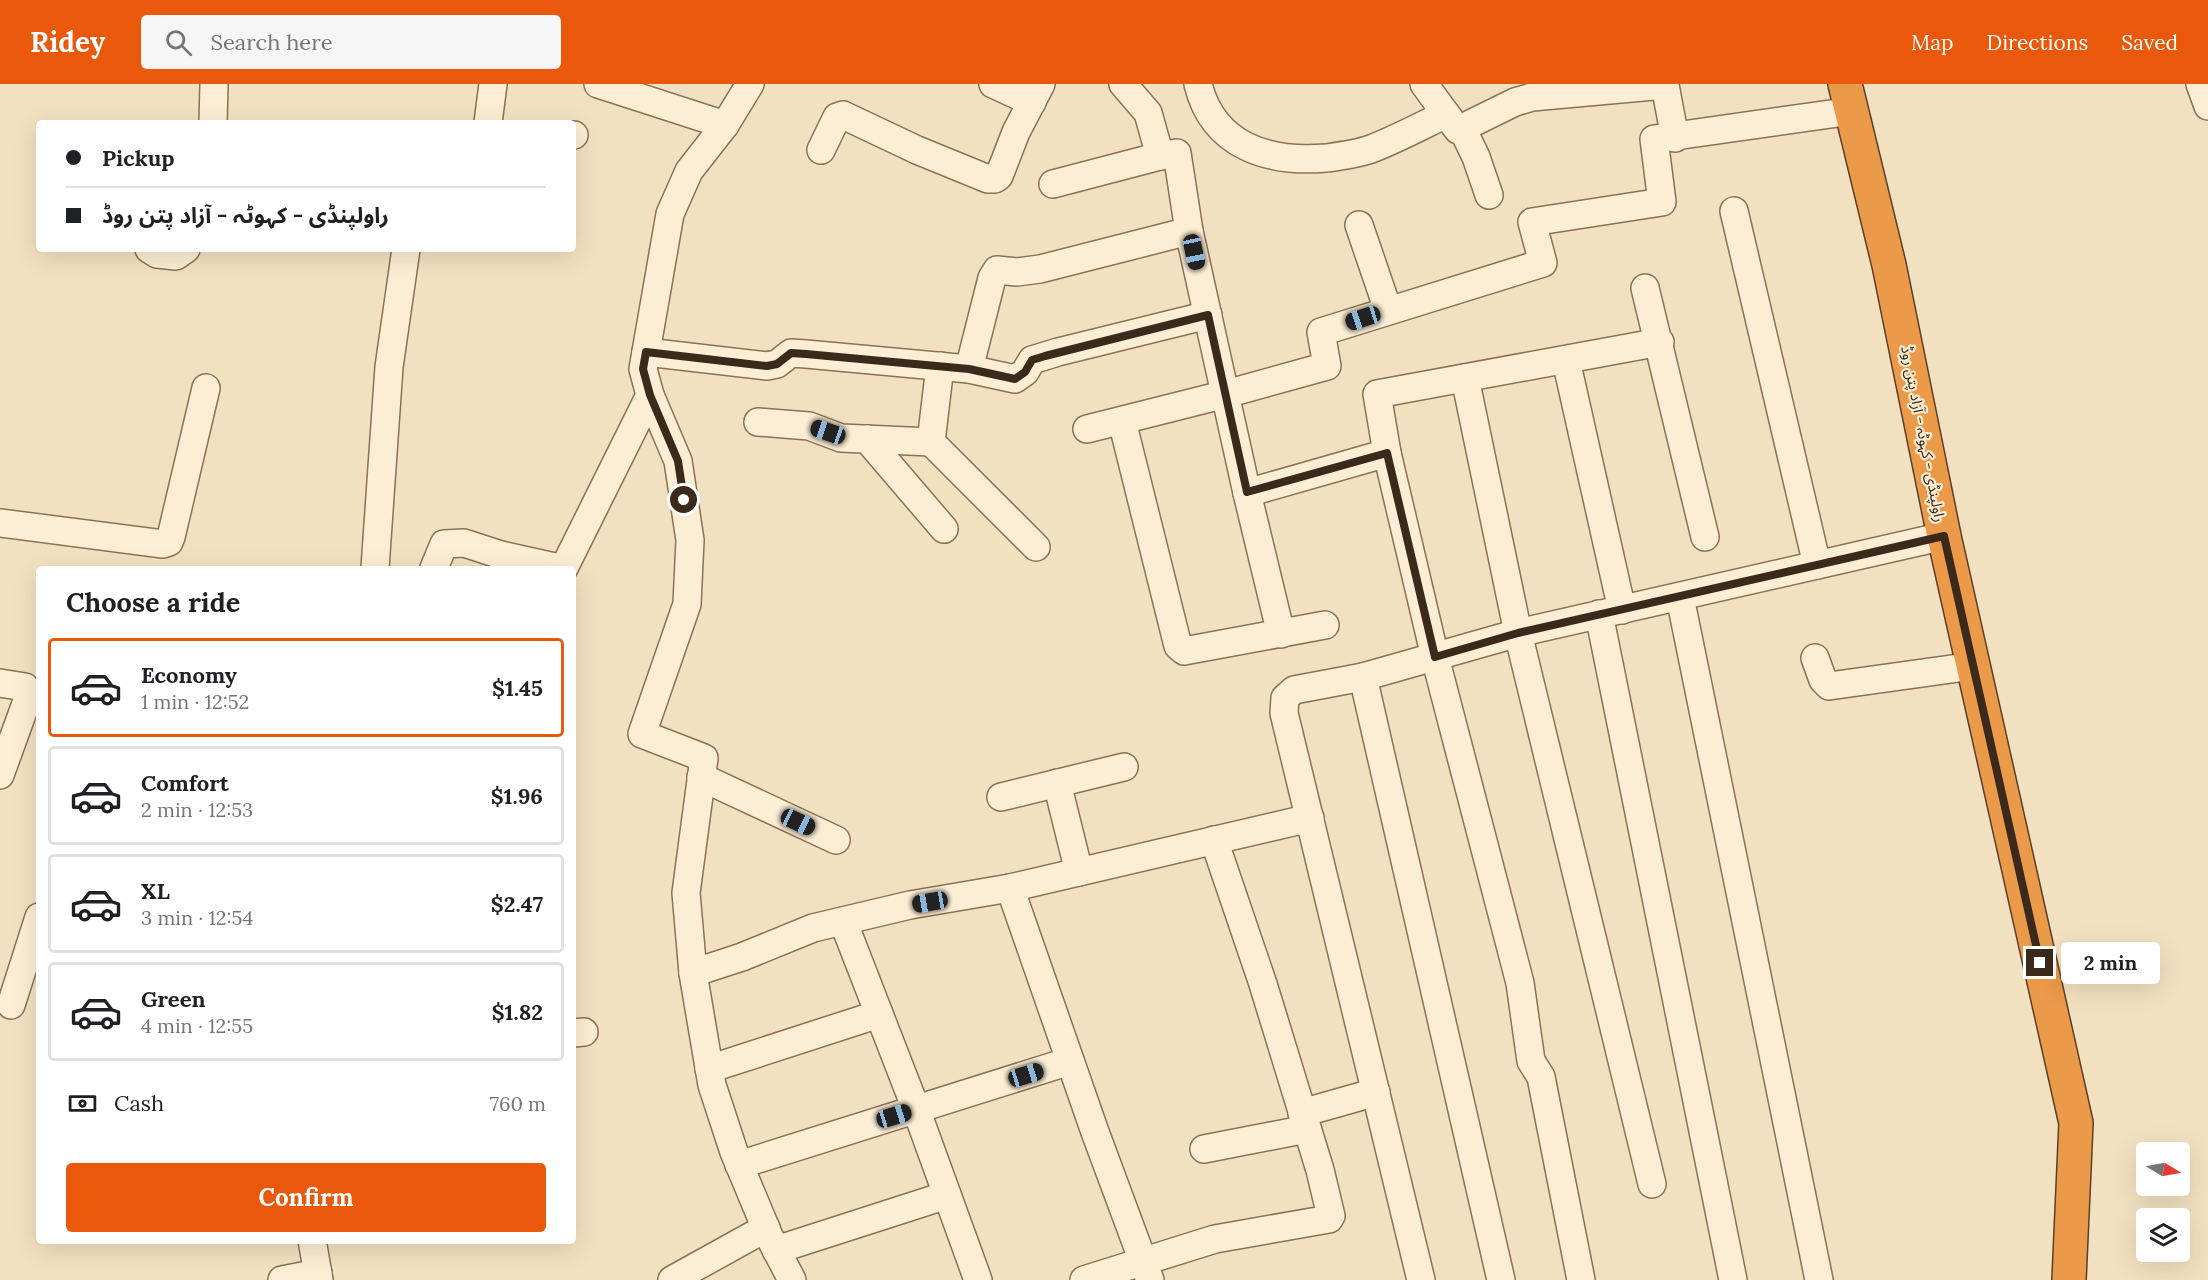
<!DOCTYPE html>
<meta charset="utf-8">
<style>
:root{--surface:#fff;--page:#f6f6f6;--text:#202124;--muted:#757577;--line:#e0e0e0;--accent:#ea580c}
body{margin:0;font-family:Lora,"Noto Sans Arabic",serif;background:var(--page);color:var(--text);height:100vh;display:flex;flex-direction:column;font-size:22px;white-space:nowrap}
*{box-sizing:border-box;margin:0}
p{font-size:20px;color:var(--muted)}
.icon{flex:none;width:33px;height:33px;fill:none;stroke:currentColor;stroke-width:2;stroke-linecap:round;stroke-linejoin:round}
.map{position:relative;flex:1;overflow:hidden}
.side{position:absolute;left:36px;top:482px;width:540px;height:678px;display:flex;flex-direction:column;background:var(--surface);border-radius:6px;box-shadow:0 6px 24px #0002}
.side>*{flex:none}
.hud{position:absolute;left:36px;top:36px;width:540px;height:132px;border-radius:6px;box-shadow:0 6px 24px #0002;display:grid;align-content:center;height:132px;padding:0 30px;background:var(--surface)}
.needle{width:39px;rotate:100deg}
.buttons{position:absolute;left:2136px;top:1058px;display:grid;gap:12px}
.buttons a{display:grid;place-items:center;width:54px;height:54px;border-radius:6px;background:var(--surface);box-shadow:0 6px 24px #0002;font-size:30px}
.end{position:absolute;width:27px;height:27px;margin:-14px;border:8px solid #3b291c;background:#fff;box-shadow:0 0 0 3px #fff}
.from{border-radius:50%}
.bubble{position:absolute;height:42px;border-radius:6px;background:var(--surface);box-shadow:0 6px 24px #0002;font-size:20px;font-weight:700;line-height:42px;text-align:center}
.car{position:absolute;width:18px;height:36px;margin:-18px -9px;border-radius:8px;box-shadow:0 0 4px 2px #0007;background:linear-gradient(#222 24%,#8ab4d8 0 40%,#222 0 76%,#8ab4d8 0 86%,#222 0)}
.hud b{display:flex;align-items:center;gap:21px;height:57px;font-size:22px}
.hud b+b{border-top:2px solid var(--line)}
.hud i{width:15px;height:15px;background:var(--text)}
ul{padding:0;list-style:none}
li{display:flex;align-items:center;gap:18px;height:99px;margin:0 12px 9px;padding:0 18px;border:3px solid var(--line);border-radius:6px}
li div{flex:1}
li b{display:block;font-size:22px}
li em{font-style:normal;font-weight:700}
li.selected{border-color:var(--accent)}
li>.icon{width:54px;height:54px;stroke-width:1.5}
h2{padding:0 30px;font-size:27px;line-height:72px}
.pay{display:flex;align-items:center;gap:15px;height:66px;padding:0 30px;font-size:22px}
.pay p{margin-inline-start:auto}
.cta{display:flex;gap:12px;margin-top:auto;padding:12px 30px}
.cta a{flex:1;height:69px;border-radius:6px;background:var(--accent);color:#fff;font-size:24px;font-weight:700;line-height:69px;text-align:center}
header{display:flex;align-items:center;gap:36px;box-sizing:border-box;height:84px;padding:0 30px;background:var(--accent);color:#fff}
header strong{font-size:28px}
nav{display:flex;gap:33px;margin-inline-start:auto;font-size:21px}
.search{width:420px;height:54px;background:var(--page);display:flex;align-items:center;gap:15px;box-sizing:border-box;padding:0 21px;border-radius:6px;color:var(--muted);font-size:22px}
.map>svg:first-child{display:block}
</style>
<header>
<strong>Ridey</strong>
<div class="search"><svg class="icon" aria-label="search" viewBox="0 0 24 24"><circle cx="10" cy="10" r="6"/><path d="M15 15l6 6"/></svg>Search here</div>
<nav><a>Map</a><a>Directions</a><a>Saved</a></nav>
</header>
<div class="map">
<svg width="2208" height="1196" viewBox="0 0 2208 1196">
<rect width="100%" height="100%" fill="#f2e1c0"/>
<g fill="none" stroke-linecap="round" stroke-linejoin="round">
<defs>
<g id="minor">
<polyline points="598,0 725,41"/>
<polyline points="993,0 1032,18"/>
<polyline points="1123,0 1148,29 1160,72 1177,69 1189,147 1247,409 1281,550"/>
<path d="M1198 0C1213 62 1268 79 1326 74 1341 72 1357 70 1371 65 1397 55 1421 42 1446 30L1458 46 1515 18 1532 13 1665 1 1675 54"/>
<polyline points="1424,0 1446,30"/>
<polyline points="2200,0 2208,22"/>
<polyline points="213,39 214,0"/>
<polyline points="488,39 493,0"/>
<polyline points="1462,44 1476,73 1489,111"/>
<polyline points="573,51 574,51"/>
<polyline points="821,66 837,33 843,31 917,66 988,95 995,95 999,92 1016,48 1041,0"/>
<polyline points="1053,100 1160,72"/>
<polyline points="1734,127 1817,481"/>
<polyline points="1359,141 1388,226"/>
<polyline points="149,165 157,170 176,172 186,165"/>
<polyline points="1645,204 1705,453"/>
<polyline points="646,268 767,282 777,280 791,269 806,270 969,285 1015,295 1025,288 1032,276 1058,268 1208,231"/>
<polyline points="1566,276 1622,526"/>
<polyline points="940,282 931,358 1036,463"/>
<polyline points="969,285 992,194 997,186 1017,188 1040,185 1189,147"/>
<polyline points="1465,294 1518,549 1652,1100"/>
<polyline points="650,311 678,377 690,456 687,520 642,650 704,674 686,809 693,889 712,1001 734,1068 769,1152 792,1196"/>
<polyline points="1122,337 1178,562 1184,567 1325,541"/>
<polyline points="758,338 809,342 841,354 931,358"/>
<polyline points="1087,345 1226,310 1327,282 1321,248 1543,179 1532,138 1662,118 1654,55 1852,27"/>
<polyline points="867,355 944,445"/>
<polyline points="1387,369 1435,573 1520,899 1531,977 1541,993 1581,1196"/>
<polyline points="1247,409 1387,369 1377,310 1660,258"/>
<polyline points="0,439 163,460 169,458 171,453 206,304"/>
<polyline points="375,484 389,283 406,165"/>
<polyline points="434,484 444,460 464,459 501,471 559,484"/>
<polyline points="564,484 650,311 643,285 670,130 689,87 725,41 750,0"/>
<polyline points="1680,513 1819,1196"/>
<polyline points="1599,530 1733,1196"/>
<polyline points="1815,574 1823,596 1829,602 1973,582"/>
<polyline points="1363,593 1501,1196"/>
<polyline points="0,599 25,603 29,611 0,691"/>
<polyline points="701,693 836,756"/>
<polyline points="1057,699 1079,788"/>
<polyline points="1001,713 1124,683"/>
<polyline points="1010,804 1095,1048 1150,1196"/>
<polyline points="843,837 916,1025 978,1196"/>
<polyline points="693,889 742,873 813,844 910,821 1010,804 1310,734"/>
<polyline points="11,921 39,833"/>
<polyline points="573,949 584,948"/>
<polyline points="709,985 879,930"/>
<polyline points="1302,1029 1376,1008"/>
<polyline points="1204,1065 1307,1045"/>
<polyline points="739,1081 1070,977"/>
<polyline points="312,1156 319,1196"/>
<polyline points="776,1166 947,1111"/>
<polyline points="282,1196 318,1189"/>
<polyline points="672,1196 766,1144"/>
<polyline points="1084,1196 1215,1155 1329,1135 1331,1132 1320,1086 1263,900 1214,756"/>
<polyline points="1421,1196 1284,629 1285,614 1294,606 1363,593 1518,549 1944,452"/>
</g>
<polyline id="highway" points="1845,0 1889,181 1944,452 2076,1039 2069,1196"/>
</defs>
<use href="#minor" stroke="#8d7056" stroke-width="30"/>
<use href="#highway" stroke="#5a3f2b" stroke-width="36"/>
<use href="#minor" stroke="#fceed4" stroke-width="27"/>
<use href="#highway" stroke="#ea9a48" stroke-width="33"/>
</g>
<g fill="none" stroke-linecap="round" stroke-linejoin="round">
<polyline stroke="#3b291c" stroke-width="8" points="684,416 678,377 650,311 643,285 646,268 767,282 777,280 791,269 806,270 969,285 1015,295 1025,288 1032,276 1045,272 1208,231 1247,408 1387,369 1435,573 1518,549 1944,452 2040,879"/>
</g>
<g text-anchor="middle" stroke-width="4.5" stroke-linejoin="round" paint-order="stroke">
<g font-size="15" fill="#3b291c" stroke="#f9ebd0">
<text transform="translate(1923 350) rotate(79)" y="5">راولپنڈی - کہوٹہ - آزاد پتن روڈ</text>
</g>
</g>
</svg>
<div class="buttons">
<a><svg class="needle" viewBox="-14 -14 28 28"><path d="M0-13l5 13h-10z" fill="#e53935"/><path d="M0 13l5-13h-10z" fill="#757577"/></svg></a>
<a><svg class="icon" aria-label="layers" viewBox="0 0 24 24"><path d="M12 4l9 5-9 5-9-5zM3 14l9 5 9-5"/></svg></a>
</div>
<i class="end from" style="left:684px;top:416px"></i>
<i class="end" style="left:2040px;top:879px"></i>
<div class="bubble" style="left:2061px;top:858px;width:99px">2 min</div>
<i class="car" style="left:1194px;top:168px;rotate:168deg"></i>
<i class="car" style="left:1363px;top:234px;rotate:252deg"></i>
<i class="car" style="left:828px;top:348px;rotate:289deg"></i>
<i class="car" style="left:798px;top:738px;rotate:115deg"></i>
<i class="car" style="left:930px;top:818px;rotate:260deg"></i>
<i class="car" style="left:1026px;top:991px;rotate:73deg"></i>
<i class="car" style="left:894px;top:1032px;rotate:73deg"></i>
<div class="hud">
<b><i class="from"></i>Pickup</b>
<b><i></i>راولپنڈی - کہوٹہ - آزاد پتن روڈ</b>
</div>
<section class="side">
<h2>Choose a ride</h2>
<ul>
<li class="selected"><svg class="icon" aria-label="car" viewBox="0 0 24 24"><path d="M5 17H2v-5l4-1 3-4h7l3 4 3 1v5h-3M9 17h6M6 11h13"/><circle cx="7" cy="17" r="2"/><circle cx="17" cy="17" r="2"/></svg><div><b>Economy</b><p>1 min · 12:52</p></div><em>$1.45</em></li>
<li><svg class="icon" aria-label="car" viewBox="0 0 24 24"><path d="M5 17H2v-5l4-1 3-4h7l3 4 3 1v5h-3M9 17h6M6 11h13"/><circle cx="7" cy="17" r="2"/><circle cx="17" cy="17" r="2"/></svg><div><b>Comfort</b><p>2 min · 12:53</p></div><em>$1.96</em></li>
<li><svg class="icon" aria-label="car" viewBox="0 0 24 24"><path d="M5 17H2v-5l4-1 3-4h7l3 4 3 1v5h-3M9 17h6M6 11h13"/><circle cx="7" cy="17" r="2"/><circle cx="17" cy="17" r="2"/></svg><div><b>XL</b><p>3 min · 12:54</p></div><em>$2.47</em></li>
<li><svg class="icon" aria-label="car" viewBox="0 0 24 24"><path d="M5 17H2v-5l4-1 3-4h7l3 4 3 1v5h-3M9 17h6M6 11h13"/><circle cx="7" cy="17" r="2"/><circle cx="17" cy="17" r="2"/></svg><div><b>Green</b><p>4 min · 12:55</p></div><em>$1.82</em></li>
</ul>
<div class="pay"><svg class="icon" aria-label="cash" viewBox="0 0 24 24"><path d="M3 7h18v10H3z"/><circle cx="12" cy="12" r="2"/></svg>Cash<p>760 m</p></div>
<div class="cta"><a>Confirm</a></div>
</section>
</div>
